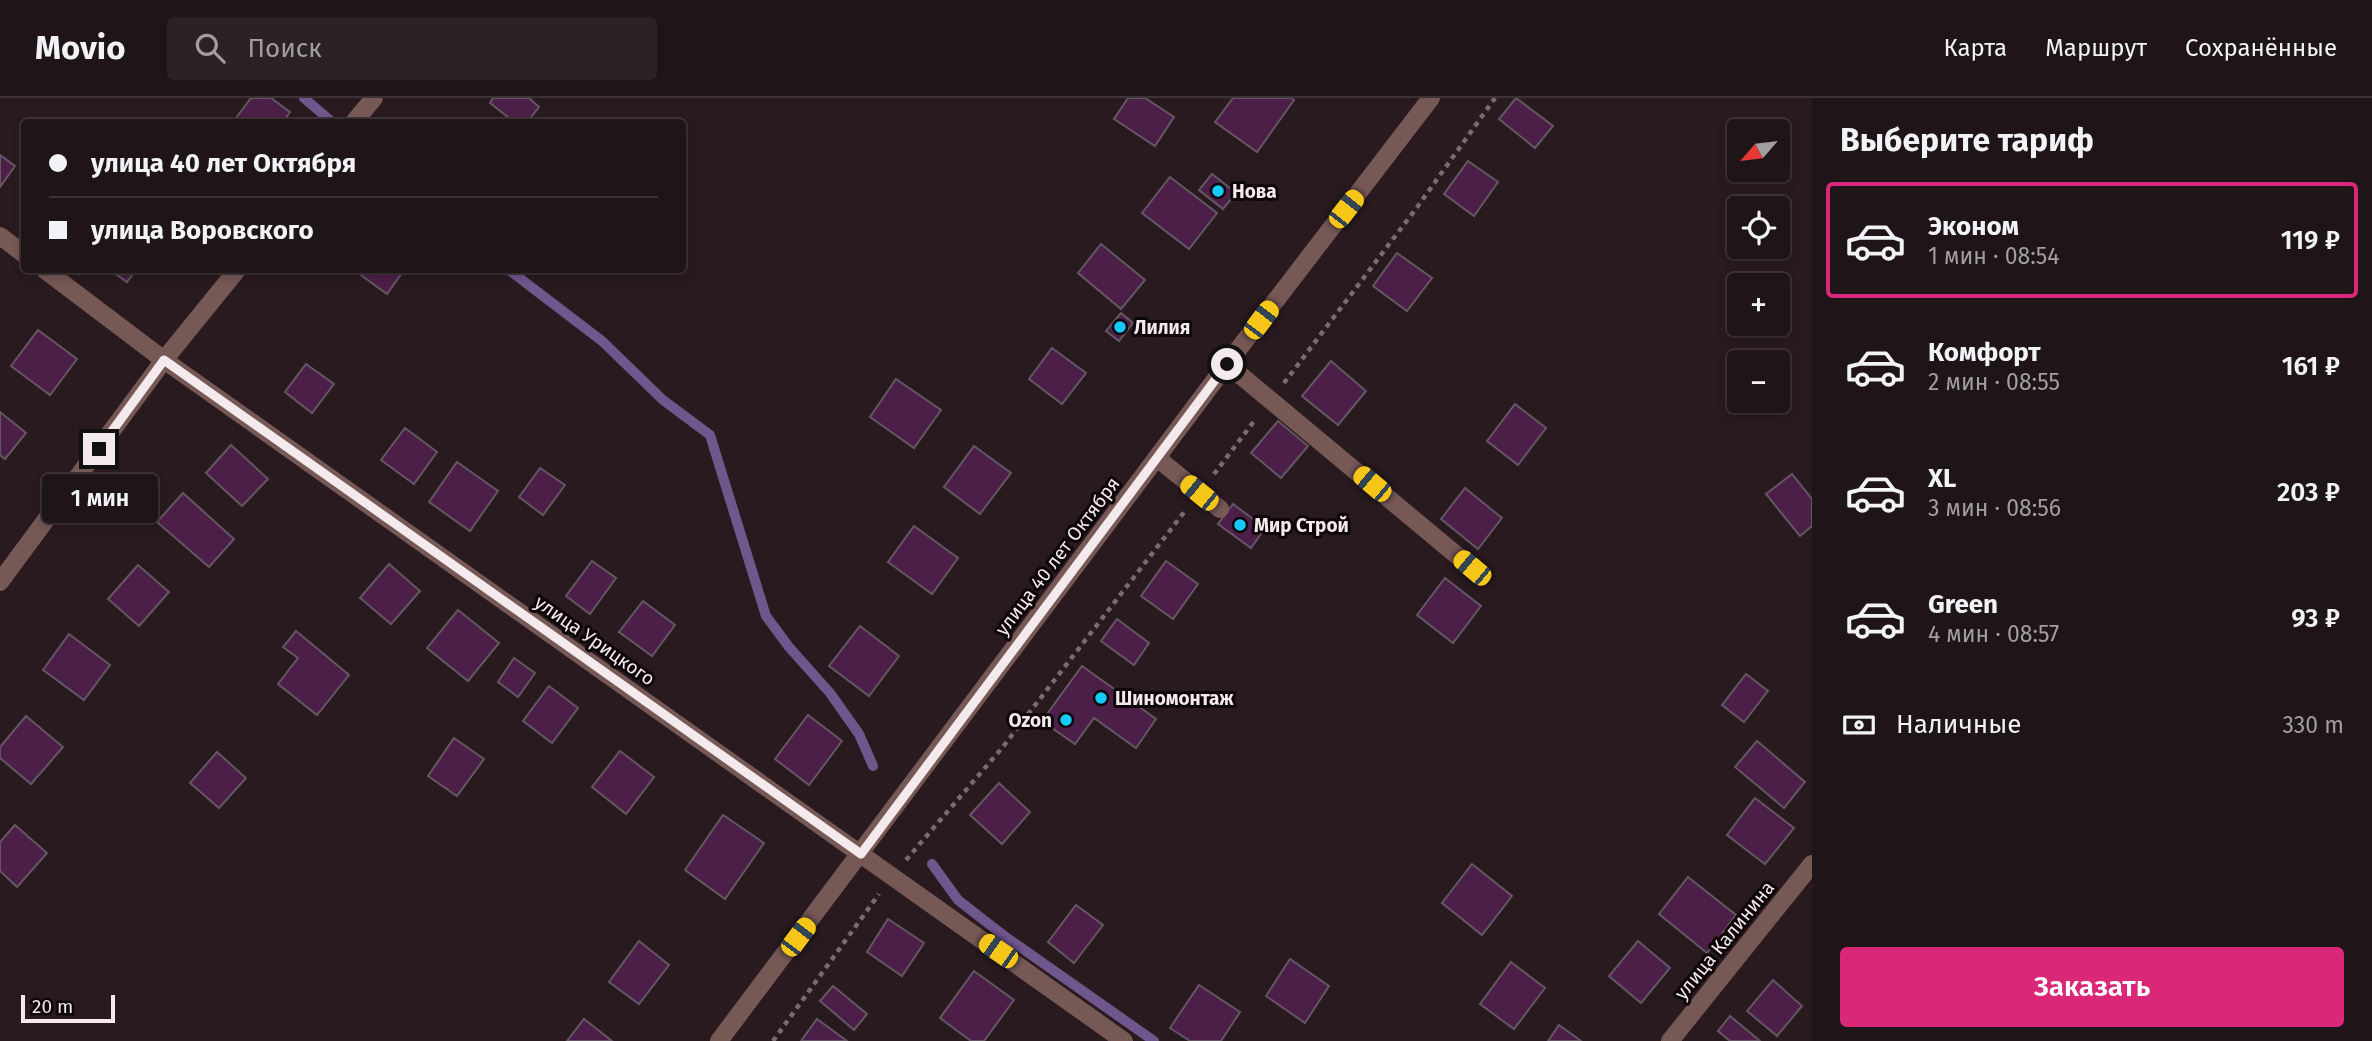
<!DOCTYPE html>
<html lang="ru">
<meta charset="utf-8">
<style>
:root{--surface:#1f1417;--page:#2c2124;--text:#f1f3f6;--muted:#a19ea1;--line:#3c3336;--accent:#db2777}
body{margin:0;font-family:"Fira Sans",sans-serif;background:var(--page);color:var(--text);height:100vh;display:flex;flex-direction:column;font-size:26px;white-space:nowrap}
*{box-sizing:border-box;margin:0}
p{font-size:23px;color:var(--muted)}
.icon{flex:none;width:38px;height:38px;fill:none;stroke:currentColor;stroke-width:2;stroke-linecap:round;stroke-linejoin:round}
.map{position:relative;flex:1;overflow:hidden}
.details{display:flex;flex-direction:column;background:var(--surface);width:560px}
.details>*{flex:none}
.top-card{position:absolute;left:21px;top:21px;width:665px;height:154px;border-radius:7px;box-shadow:0 4px 10px #0003,0 0 0 2px var(--line);display:grid;align-content:center;height:154px;padding:0 28px;background:var(--surface)}
.needle{width:46px;rotate:242deg}
.tools{position:absolute;left:1727px;top:21px;display:grid;gap:14px}
.tools a{display:grid;place-items:center;width:63px;height:63px;border-radius:7px;background:var(--surface);box-shadow:0 4px 10px #0003,0 0 0 2px var(--line);font-size:35px}
.scale{position:absolute;left:21px;bottom:18px;width:94px;box-sizing:border-box;padding-left:7px;border:4px solid #f4e9ec;border-top:0;font-size:19px;line-height:24px;white-space:nowrap;color:#f4e9ec;-webkit-text-stroke:5px #0d0709;paint-order:stroke}
.end{position:absolute;width:32px;height:32px;margin:-16px;border:9px solid #f4e9ec;background:#111;box-shadow:0 0 0 4px #111}
.from{border-radius:50%}
.bubble{position:absolute;height:49px;border-radius:7px;background:var(--surface);box-shadow:0 4px 10px #0003,0 0 0 2px var(--line);font-size:23px;font-weight:600;line-height:49px;text-align:center}
.car{position:absolute;width:21px;height:42px;margin:-21px -10px;border-radius:9px;box-shadow:0 0 5px 2px #0007;background:linear-gradient(#f5c518 24%,#345 0 40%,#f5c518 0 76%,#345 0 86%,#f5c518 0)}
.top-card b{display:flex;align-items:center;gap:24px;height:66px;font-size:26px}
.top-card b+b{border-top:2px solid var(--line)}
.top-card i{width:18px;height:18px;background:var(--text)}
ul{padding:0;list-style:none}
li{display:flex;align-items:center;gap:21px;height:116px;margin:0 14px 10px;padding:0 14px;border:4px solid transparent;border-radius:7px}
li div{flex:1}
li b{display:block;font-size:26px}
li em{font-style:normal;font-weight:600}
li.active{border-color:var(--accent)}
li>.icon{width:63px;height:63px;stroke-width:1.5}
h2{padding:0 28px;font-size:32px;line-height:84px}
.pay{display:flex;align-items:center;gap:18px;height:77px;padding:0 28px;font-size:26px}
.pay p{margin-inline-start:auto}
.cta{display:flex;gap:14px;margin-top:auto;padding:14px 28px}
.cta a{flex:1;height:80px;border-radius:7px;background:var(--accent);color:#fff;font-size:28px;font-weight:600;line-height:80px;text-align:center}
header{display:flex;align-items:center;gap:42px;box-sizing:border-box;height:98px;padding:0 35px;background:var(--surface);border-bottom:2px solid var(--line)}
header strong{font-size:33px}
nav{display:flex;gap:38px;margin-inline-start:auto;font-size:24px}
.search{width:490px;height:63px;background:var(--page);display:flex;align-items:center;gap:18px;box-sizing:border-box;padding:0 24px;border-radius:7px;color:var(--muted);font-size:26px}
main{display:flex;flex:1;min-height:0}
.map>svg:first-child{display:block}
</style>
<header>
<strong>Movio</strong>
<div class="search"><svg class="icon" aria-label="search" viewBox="0 0 24 24"><circle cx="10" cy="10" r="6"/><path d="M15 15l6 6"/></svg>Поиск</div>
<nav><a>Карта</a><a>Маршрут</a><a>Сохранённые</a></nav>
</header>
<main>
<div class="map">
<svg width="1812" height="943" viewBox="0 0 1812 943">
<rect width="100%" height="100%" fill="#291a1f"/>
<g fill="none" stroke-linecap="round" stroke-linejoin="round">
<g stroke="#6f568d" stroke-width="10">
<polyline points="304,0 332,24"/>
<polyline points="509,172 602,243 663,302 710,337 766,518 789,549 830,595 859,636 873,668"/>
<polyline points="932,766 958,802 1003,837 1154,943"/>
</g>
</g>
<g fill="#4c1f48" stroke="#645662" stroke-width="2">
<polygon points="251,0 271,0 290,14 283,24 233,24"/>
<polygon points="493,0 529,0 539,9 527,24 514,24 490,5"/>
<polygon points="1128,0 1145,0 1174,19 1155,48 1114,21"/>
<polygon points="1233,0 1291,0 1294,2 1257,54 1215,24"/>
<polygon points="1516,0 1553,28 1535,50 1499,21"/>
<polygon points="0,57 15,68 0,89"/>
<polygon points="1468,63 1498,84 1474,118 1444,96"/>
<polygon points="1212,76 1236,95 1223,111 1199,92"/>
<polygon points="1170,79 1217,115 1189,151 1142,115"/>
<polygon points="1101,146 1145,182 1121,211 1078,175"/>
<polygon points="1397,155 1432,180 1407,213 1373,188"/>
<polygon points="110,172 136,172 127,184"/>
<polygon points="354,172 404,172 387,196"/>
<polygon points="1121,215 1133,225 1119,243 1106,233"/>
<polygon points="38,232 77,261 50,297 11,268"/>
<polygon points="1052,250 1086,275 1062,306 1029,281"/>
<polygon points="1331,263 1366,293 1338,327 1302,298"/>
<polygon points="306,266 334,286 312,315 285,294"/>
<polygon points="896,281 941,312 914,350 870,319"/>
<polygon points="1515,306 1546,330 1518,367 1487,343"/>
<polygon points="0,314 26,335 5,361 0,357"/>
<polygon points="1278,323 1308,348 1281,380 1251,355"/>
<polygon points="405,330 437,354 414,386 381,362"/>
<polygon points="231,347 268,381 242,408 206,375"/>
<polygon points="974,348 1011,375 980,416 944,389"/>
<polygon points="457,364 498,393 470,433 429,404"/>
<polygon points="540,370 565,387 543,417 519,399"/>
<polygon points="1792,376 1812,401 1812,428 1800,438 1766,396"/>
<polygon points="1465,390 1502,420 1478,451 1441,421"/>
<polygon points="183,395 234,441 209,469 157,424"/>
<polygon points="1233,406 1265,430 1251,450 1218,426"/>
<polygon points="914,428 958,460 932,496 888,464"/>
<polygon points="592,463 616,480 590,516 566,498"/>
<polygon points="1166,463 1198,486 1173,521 1141,498"/>
<polygon points="389,466 420,493 391,526 360,500"/>
<polygon points="138,467 169,494 139,528 108,501"/>
<polygon points="1445,480 1481,508 1453,545 1417,517"/>
<polygon points="643,503 675,527 652,558 619,534"/>
<polygon points="458,512 499,545 468,583 427,550"/>
<polygon points="1117,521 1149,545 1134,567 1101,543"/>
<polygon points="860,528 899,558 869,598 829,568"/>
<polygon points="296,533 349,577 317,617 278,586 298,560 283,549"/>
<polygon points="69,536 110,567 84,602 43,572"/>
<polygon points="514,560 535,575 518,599 498,584"/>
<polygon points="1082,568 1156,621 1136,650 1094,620 1075,646 1042,623"/>
<polygon points="1746,576 1768,593 1744,624 1722,607"/>
<polygon points="549,588 578,610 552,645 523,623"/>
<polygon points="808,617 842,643 809,687 775,661"/>
<polygon points="26,618 63,649 31,686 0,660 0,649"/>
<polygon points="454,640 484,661 457,698 428,678"/>
<polygon points="1757,643 1805,684 1784,710 1735,669"/>
<polygon points="620,653 654,679 626,716 592,689"/>
<polygon points="217,654 246,680 219,710 190,685"/>
<polygon points="999,685 1030,714 1002,746 970,717"/>
<polygon points="1755,700 1794,730 1765,766 1727,737"/>
<polygon points="723,717 764,745 725,801 685,772"/>
<polygon points="15,727 47,755 17,789 0,773 0,744"/>
<polygon points="1472,766 1512,798 1482,837 1442,805"/>
<polygon points="1688,779 1736,817 1707,855 1659,816"/>
<polygon points="1076,807 1103,827 1074,865 1048,844"/>
<polygon points="888,821 924,845 902,878 867,854"/>
<polygon points="639,843 669,867 639,906 609,884"/>
<polygon points="1638,843 1670,870 1641,905 1609,878"/>
<polygon points="1290,861 1329,888 1305,925 1266,898"/>
<polygon points="1511,864 1545,890 1514,931 1480,906"/>
<polygon points="974,873 1014,902 984,943 971,943 940,920"/>
<polygon points="1773,882 1802,908 1777,938 1747,913"/>
<polygon points="1199,887 1240,914 1221,943 1190,943 1170,930"/>
<polygon points="833,888 867,916 854,932 820,903"/>
<polygon points="1730,918 1760,943 1730,943 1718,933"/>
<polygon points="584,921 612,943 567,943"/>
<polygon points="817,921 847,943 801,943"/>
<polygon points="1559,927 1581,943 1548,943"/>
</g>
<g fill="none" stroke-linecap="round" stroke-linejoin="round">
<g stroke="#796b70" stroke-width="4.5" stroke-dasharray="5 5" stroke-linecap="butt">
<polyline points="1284,285 1418,108 1495,0"/>
<polyline points="1214,376 1255,322"/>
<polyline points="906,762 1002,650 1185,413"/>
<polyline points="773,943 879,796"/>
</g>
<g stroke="#765855" stroke-width="18">
<polyline points="354,24 374,0"/>
<polyline points="0,138 24,156"/>
<polyline points="45,172 164,262 1124,943"/>
<polyline points="1227,266 1472,470"/>
<polyline points="1157,360 1220,411"/>
<polyline points="0,484 164,262 237,172"/>
<polyline points="719,943 1227,266 1431,0"/>
<polyline points="1670,943 1812,766"/>
</g>
</g>
<g fill="none" stroke-linecap="round" stroke-linejoin="round">
<polyline stroke="#f4e9ec" stroke-width="9" points="99,351 164,262 861,756 1227,266"/>
</g>
<g fill="#14cafb" stroke="#0d0709" stroke-width="2.5">
<circle cx="1218" cy="93" r="7"/>
<circle cx="1120" cy="229" r="7"/>
<circle cx="1240" cy="427" r="7"/>
<circle cx="1101" cy="600" r="7"/>
<circle cx="1066" cy="622" r="7"/>
</g>
<g text-anchor="middle" stroke-width="6" stroke-linejoin="round" paint-order="stroke">
<g font-size="19" font-weight="bold" fill="#f4e9ec" stroke="#0d0709" text-anchor="start">
<text x="1232" y="100">Нова</text>
<text x="1134" y="236">Лилия</text>
<text x="1254" y="434">Мир Строй</text>
<text x="1115" y="607">Шиномонтаж</text>
<text x="1052" y="629" text-anchor="end">Ozon</text>
</g>
<g font-size="19" fill="#f4e9ec" stroke="#0d0709">
<text transform="translate(1057 458) rotate(-53)" y="7">улица 40 лет Октября</text>
<text transform="translate(595 542) rotate(35)" y="7">улица Урицкого</text>
<text transform="translate(1724 842) rotate(-51)" y="7">улица Калинина</text>
</g>
</g>
</svg>
<div class="tools">
<a><svg class="needle" viewBox="-14 -14 28 28"><path d="M0-13l5 13h-10z" fill="#e53935"/><path d="M0 13l5-13h-10z" fill="#a19ea1"/></svg></a>
<a><svg class="icon" aria-label="locate" viewBox="0 0 24 24"><circle cx="12" cy="12" r="6"/><path d="M12 2v4M12 18v4M2 12h4M18 12h4"/></svg></a>
<a>+</a>
<a>−</a>
</div>
<div class="scale">20 m</div>
<i class="end from" style="left:1227px;top:266px"></i>
<i class="end" style="left:99px;top:351px"></i>
<div class="bubble" style="left:42px;top:376px;width:116px">1 мин</div>
<i class="car" style="left:1346px;top:111px;rotate:38deg"></i>
<i class="car" style="left:1261px;top:222px;rotate:37deg"></i>
<i class="car" style="left:1372px;top:386px;rotate:310deg"></i>
<i class="car" style="left:1199px;top:395px;rotate:309deg"></i>
<i class="car" style="left:1472px;top:470px;rotate:310deg"></i>
<i class="car" style="left:798px;top:839px;rotate:37deg"></i>
<i class="car" style="left:998px;top:853px;rotate:305deg"></i>
<div class="top-card">
<b><i class="from"></i>улица 40 лет Октября</b>
<b><i></i>улица Воровского</b>
</div>
</div>
<section class="details">
<h2>Выберите тариф</h2>
<ul>
<li class="active"><svg class="icon" aria-label="car" viewBox="0 0 24 24"><path d="M5 17H2v-5l4-1 3-4h7l3 4 3 1v5h-3M9 17h6M6 11h13"/><circle cx="7" cy="17" r="2"/><circle cx="17" cy="17" r="2"/></svg><div><b>Эконом</b><p>1 мин · 08:54</p></div><em>119 ₽</em></li>
<li><svg class="icon" aria-label="car" viewBox="0 0 24 24"><path d="M5 17H2v-5l4-1 3-4h7l3 4 3 1v5h-3M9 17h6M6 11h13"/><circle cx="7" cy="17" r="2"/><circle cx="17" cy="17" r="2"/></svg><div><b>Комфорт</b><p>2 мин · 08:55</p></div><em>161 ₽</em></li>
<li><svg class="icon" aria-label="car" viewBox="0 0 24 24"><path d="M5 17H2v-5l4-1 3-4h7l3 4 3 1v5h-3M9 17h6M6 11h13"/><circle cx="7" cy="17" r="2"/><circle cx="17" cy="17" r="2"/></svg><div><b>XL</b><p>3 мин · 08:56</p></div><em>203 ₽</em></li>
<li><svg class="icon" aria-label="car" viewBox="0 0 24 24"><path d="M5 17H2v-5l4-1 3-4h7l3 4 3 1v5h-3M9 17h6M6 11h13"/><circle cx="7" cy="17" r="2"/><circle cx="17" cy="17" r="2"/></svg><div><b>Green</b><p>4 мин · 08:57</p></div><em>93 ₽</em></li>
</ul>
<div class="pay"><svg class="icon" aria-label="cash" viewBox="0 0 24 24"><path d="M3 7h18v10H3z"/><circle cx="12" cy="12" r="2"/></svg>Наличные<p>330 m</p></div>
<div class="cta"><a>Заказать</a></div>
</section>
</main>
